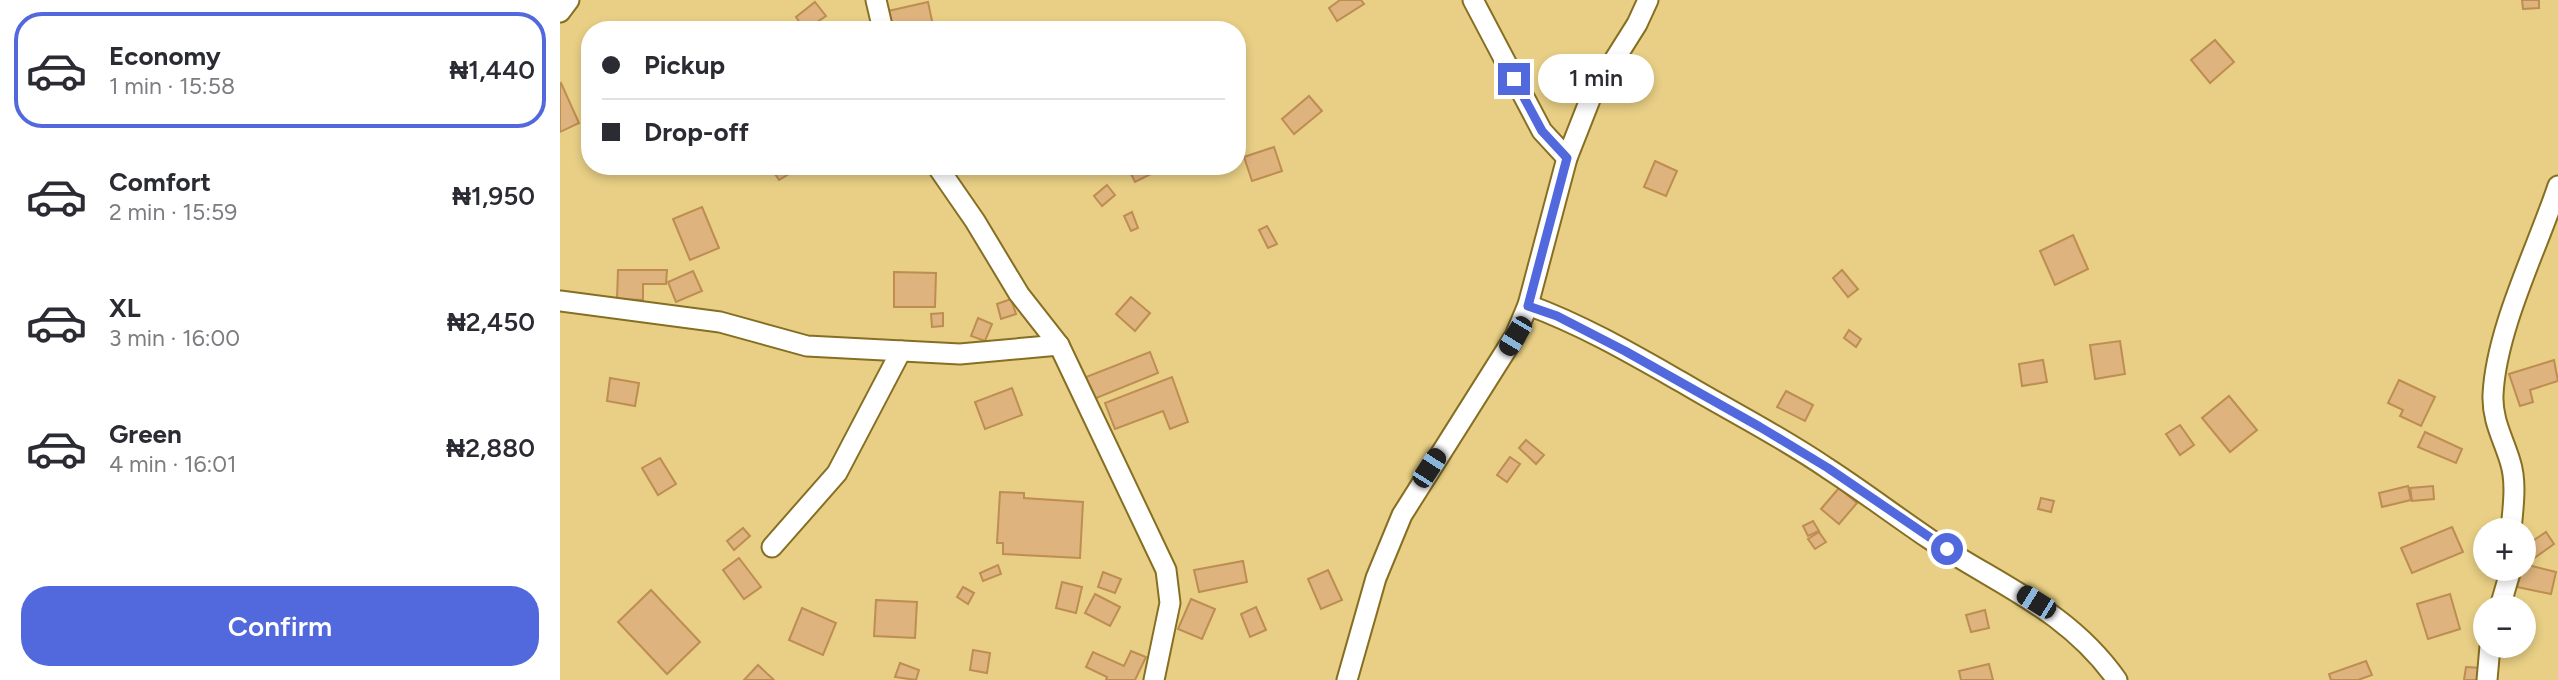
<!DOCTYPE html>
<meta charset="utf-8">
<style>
:root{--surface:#fff;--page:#f7f7f7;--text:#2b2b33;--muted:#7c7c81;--line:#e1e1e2;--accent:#5268dd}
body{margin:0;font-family:Figtree,sans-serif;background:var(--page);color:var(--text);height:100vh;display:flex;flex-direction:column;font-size:26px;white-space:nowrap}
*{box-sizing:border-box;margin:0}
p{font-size:23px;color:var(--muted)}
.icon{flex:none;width:38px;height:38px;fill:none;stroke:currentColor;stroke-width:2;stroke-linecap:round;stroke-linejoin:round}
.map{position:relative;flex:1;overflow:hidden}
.side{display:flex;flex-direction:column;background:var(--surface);width:560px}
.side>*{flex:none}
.hud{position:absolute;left:21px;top:21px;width:665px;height:154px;border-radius:28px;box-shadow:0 4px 10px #0003;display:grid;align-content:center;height:154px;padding:0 21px;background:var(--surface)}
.fabs{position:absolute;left:1913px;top:518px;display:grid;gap:14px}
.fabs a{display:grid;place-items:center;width:63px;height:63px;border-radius:50%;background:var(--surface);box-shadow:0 4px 10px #0003;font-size:35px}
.end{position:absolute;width:32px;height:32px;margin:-16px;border:9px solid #5268dd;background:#fff;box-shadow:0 0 0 4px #fff}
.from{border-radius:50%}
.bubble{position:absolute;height:49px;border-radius:24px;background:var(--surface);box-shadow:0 4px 10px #0003;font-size:23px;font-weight:600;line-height:49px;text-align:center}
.car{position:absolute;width:21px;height:42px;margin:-21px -10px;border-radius:9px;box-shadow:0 0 5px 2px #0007;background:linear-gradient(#222 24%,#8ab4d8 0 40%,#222 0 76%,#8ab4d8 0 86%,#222 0)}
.hud b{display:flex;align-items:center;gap:24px;height:66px;font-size:26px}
.hud b+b{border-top:2px solid var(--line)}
.hud i{width:18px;height:18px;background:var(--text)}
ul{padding:12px 0 0;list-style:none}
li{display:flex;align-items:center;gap:21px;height:116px;margin:0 14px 10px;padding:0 7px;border:4px solid transparent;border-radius:28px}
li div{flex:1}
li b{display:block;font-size:26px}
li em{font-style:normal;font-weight:600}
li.current{border-color:var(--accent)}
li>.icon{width:63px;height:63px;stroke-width:1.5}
.cta{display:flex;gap:14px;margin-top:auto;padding:14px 21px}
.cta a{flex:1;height:80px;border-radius:28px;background:var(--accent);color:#fff;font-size:28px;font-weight:600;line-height:80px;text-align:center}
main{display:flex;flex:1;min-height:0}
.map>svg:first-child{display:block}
</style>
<main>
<section class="side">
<ul>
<li class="current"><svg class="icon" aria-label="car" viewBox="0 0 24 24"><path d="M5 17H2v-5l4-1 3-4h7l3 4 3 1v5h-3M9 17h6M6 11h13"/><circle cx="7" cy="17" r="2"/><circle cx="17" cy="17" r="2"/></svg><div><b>Economy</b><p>1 min · 15:58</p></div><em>₦1,440</em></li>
<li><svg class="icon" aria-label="car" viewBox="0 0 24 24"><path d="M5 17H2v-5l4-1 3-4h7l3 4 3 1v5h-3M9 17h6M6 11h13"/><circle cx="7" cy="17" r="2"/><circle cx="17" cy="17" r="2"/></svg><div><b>Comfort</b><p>2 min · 15:59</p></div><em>₦1,950</em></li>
<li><svg class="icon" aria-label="car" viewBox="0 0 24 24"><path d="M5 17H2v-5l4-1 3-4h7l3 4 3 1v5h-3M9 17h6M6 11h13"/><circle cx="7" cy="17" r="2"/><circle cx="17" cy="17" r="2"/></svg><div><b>XL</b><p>3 min · 16:00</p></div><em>₦2,450</em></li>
<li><svg class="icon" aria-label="car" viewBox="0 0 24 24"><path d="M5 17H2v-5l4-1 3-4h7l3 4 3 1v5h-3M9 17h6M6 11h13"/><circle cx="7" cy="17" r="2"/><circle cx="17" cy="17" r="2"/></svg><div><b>Green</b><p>4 min · 16:01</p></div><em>₦2,880</em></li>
</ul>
<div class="cta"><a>Confirm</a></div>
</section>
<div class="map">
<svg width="1998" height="680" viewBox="0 0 1998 680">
<rect width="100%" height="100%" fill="#e8cf85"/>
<g fill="#deb37e" stroke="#bd8d51" stroke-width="2">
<polygon points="780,0 801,0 804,4 777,21 769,8"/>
<polygon points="1962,0 1979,0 1979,8 1963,9"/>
<polygon points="255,2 266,16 245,30 236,17"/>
<polygon points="368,2 374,30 332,30 328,11"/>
<polygon points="1655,40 1674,62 1650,83 1631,60"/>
<polygon points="1,83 19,123 0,132 0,84"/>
<polygon points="749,96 762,111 734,134 722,119"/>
<polygon points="714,147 722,171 692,181 684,157"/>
<polygon points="1095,161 1117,171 1106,196 1084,187"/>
<polygon points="197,166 224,166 229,174 219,180 211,168 202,174"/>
<polygon points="567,166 590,166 593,173 575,182"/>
<polygon points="547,185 555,195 542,206 534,196"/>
<polygon points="142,207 159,248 130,260 113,219"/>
<polygon points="572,212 578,228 571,231 564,216"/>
<polygon points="707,226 717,244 708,248 699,230"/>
<polygon points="1513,235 1528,269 1495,285 1480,251"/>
<polygon points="58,270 107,270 106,284 83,284 83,300 57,299"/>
<polygon points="1282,270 1298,289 1288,297 1273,278"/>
<polygon points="133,271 142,291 116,302 108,282"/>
<polygon points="334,272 376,273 375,307 334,307"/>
<polygon points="571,297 590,313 575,331 556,314"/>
<polygon points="451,299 456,314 441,319 437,304"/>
<polygon points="383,313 383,326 372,327 371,314"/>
<polygon points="418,318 432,324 425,341 411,336"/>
<polygon points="1289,330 1301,339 1296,347 1284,338"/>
<polygon points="1560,341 1565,374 1535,379 1530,345"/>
<polygon points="590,352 598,373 534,399 526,377"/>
<polygon points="1483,360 1487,382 1462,386 1459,364"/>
<polygon points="1994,360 1998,381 1970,390 1973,402 1960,406 1949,374"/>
<polygon points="612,377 628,422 610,429 603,411 555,429 545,403"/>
<polygon points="50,378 79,383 75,406 47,401"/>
<polygon points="1839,380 1875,397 1861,426 1840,416 1843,410 1828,403"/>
<polygon points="452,388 462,415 425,429 415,402"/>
<polygon points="1226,391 1253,405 1245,421 1217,407"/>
<polygon points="1669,396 1697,430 1670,452 1642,418"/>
<polygon points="1620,425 1634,445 1620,455 1606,434"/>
<polygon points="1865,432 1902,449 1896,463 1858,447"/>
<polygon points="966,440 984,455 976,464 959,448"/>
<polygon points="950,457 960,464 947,482 937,475"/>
<polygon points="100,458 116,484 98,495 82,468"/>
<polygon points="1848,486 1851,500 1822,507 1819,493"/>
<polygon points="1873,486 1874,499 1852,501 1850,488"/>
<polygon points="1279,488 1297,503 1279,524 1261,509"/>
<polygon points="440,492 464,493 464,498 523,502 520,558 443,554 443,543 437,543"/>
<polygon points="1481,498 1494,501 1491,512 1478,509"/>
<polygon points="1253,521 1259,531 1248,536 1243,526"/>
<polygon points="1892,527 1903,552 1852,573 1841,548"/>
<polygon points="183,528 190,536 174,550 167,541"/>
<polygon points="1259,532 1266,542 1255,549 1248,539"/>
<polygon points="1986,532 1994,544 1973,559 1965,546"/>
<polygon points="179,558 201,587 184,599 163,570"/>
<polygon points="683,561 687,582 639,592 634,570"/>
<polygon points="1964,564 1996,572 1991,594 1957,587"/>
<polygon points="438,565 441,574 423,581 420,573"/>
<polygon points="768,570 782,600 761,609 748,579"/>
<polygon points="543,572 561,579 555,593 538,587"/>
<polygon points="502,582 522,587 516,613 496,608"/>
<polygon points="403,587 414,593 408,604 397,597"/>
<polygon points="91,590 140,642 107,674 58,622"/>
<polygon points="535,594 560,607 550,626 525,613"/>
<polygon points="1890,594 1900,629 1868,639 1857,604"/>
<polygon points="631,599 655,609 642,639 618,629"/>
<polygon points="316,600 357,602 355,638 314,636"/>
<polygon points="696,607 706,630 690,637 681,614"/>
<polygon points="242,608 276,623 263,655 229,640"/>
<polygon points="1425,610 1429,628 1411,632 1406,615"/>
<polygon points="413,650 430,653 427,673 410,670"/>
<polygon points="571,651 586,657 575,680 546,680 547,677 526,667 533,652 564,666"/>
<polygon points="1806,661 1812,675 1798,680 1771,680 1769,674"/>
<polygon points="340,663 359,670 356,680 335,677"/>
<polygon points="1429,664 1433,680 1401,680 1399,671"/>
<polygon points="198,665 214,680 184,680"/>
<polygon points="1906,667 1923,668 1922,680 1904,680"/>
</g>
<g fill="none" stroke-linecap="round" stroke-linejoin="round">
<defs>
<g id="minor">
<polyline points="316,0 323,30"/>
<polyline points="913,0 982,131 1007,158"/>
<polyline points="0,12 9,0"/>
<polyline points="377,166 415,221 459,294 499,345 606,570 610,603 594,680"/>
<polyline points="0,301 160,322 247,346 400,354 499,345"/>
<path d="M968 305C1023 325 1074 355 1125 384 1172 412 1222 437 1267 468 1301 490 1334 515 1368 538 1436 584 1507 609 1557 680"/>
<path d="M1951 530C1953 508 1957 482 1950 461 1943 438 1932 420 1933 395 1936 329 1977 249 1998 186"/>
<polyline points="212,547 277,473 341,351"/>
<polyline points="1940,607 1951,569"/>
<polyline points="787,680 816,578 842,515 955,336 968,305 1007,158 1031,97 1077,24 1088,0"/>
<polyline points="1927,680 1930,646"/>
</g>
</defs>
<use href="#minor" stroke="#866f22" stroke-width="23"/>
<use href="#minor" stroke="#fff" stroke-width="19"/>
</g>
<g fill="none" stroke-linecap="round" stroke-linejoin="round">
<polyline stroke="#5268dd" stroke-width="9" points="954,79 982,131 1007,158 968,306 997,316 1065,351 1200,427 1268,468 1387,549"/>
</g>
</svg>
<div class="fabs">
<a>+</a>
<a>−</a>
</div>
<i class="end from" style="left:1387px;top:549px"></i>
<i class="end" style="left:954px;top:79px"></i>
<div class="bubble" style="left:978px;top:54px;width:116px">1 min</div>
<i class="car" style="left:955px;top:336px;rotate:211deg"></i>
<i class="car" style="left:869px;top:468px;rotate:33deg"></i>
<i class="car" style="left:1476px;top:602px;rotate:302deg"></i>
<div class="hud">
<b><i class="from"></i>Pickup</b>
<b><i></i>Drop-off</b>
</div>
</div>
</main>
